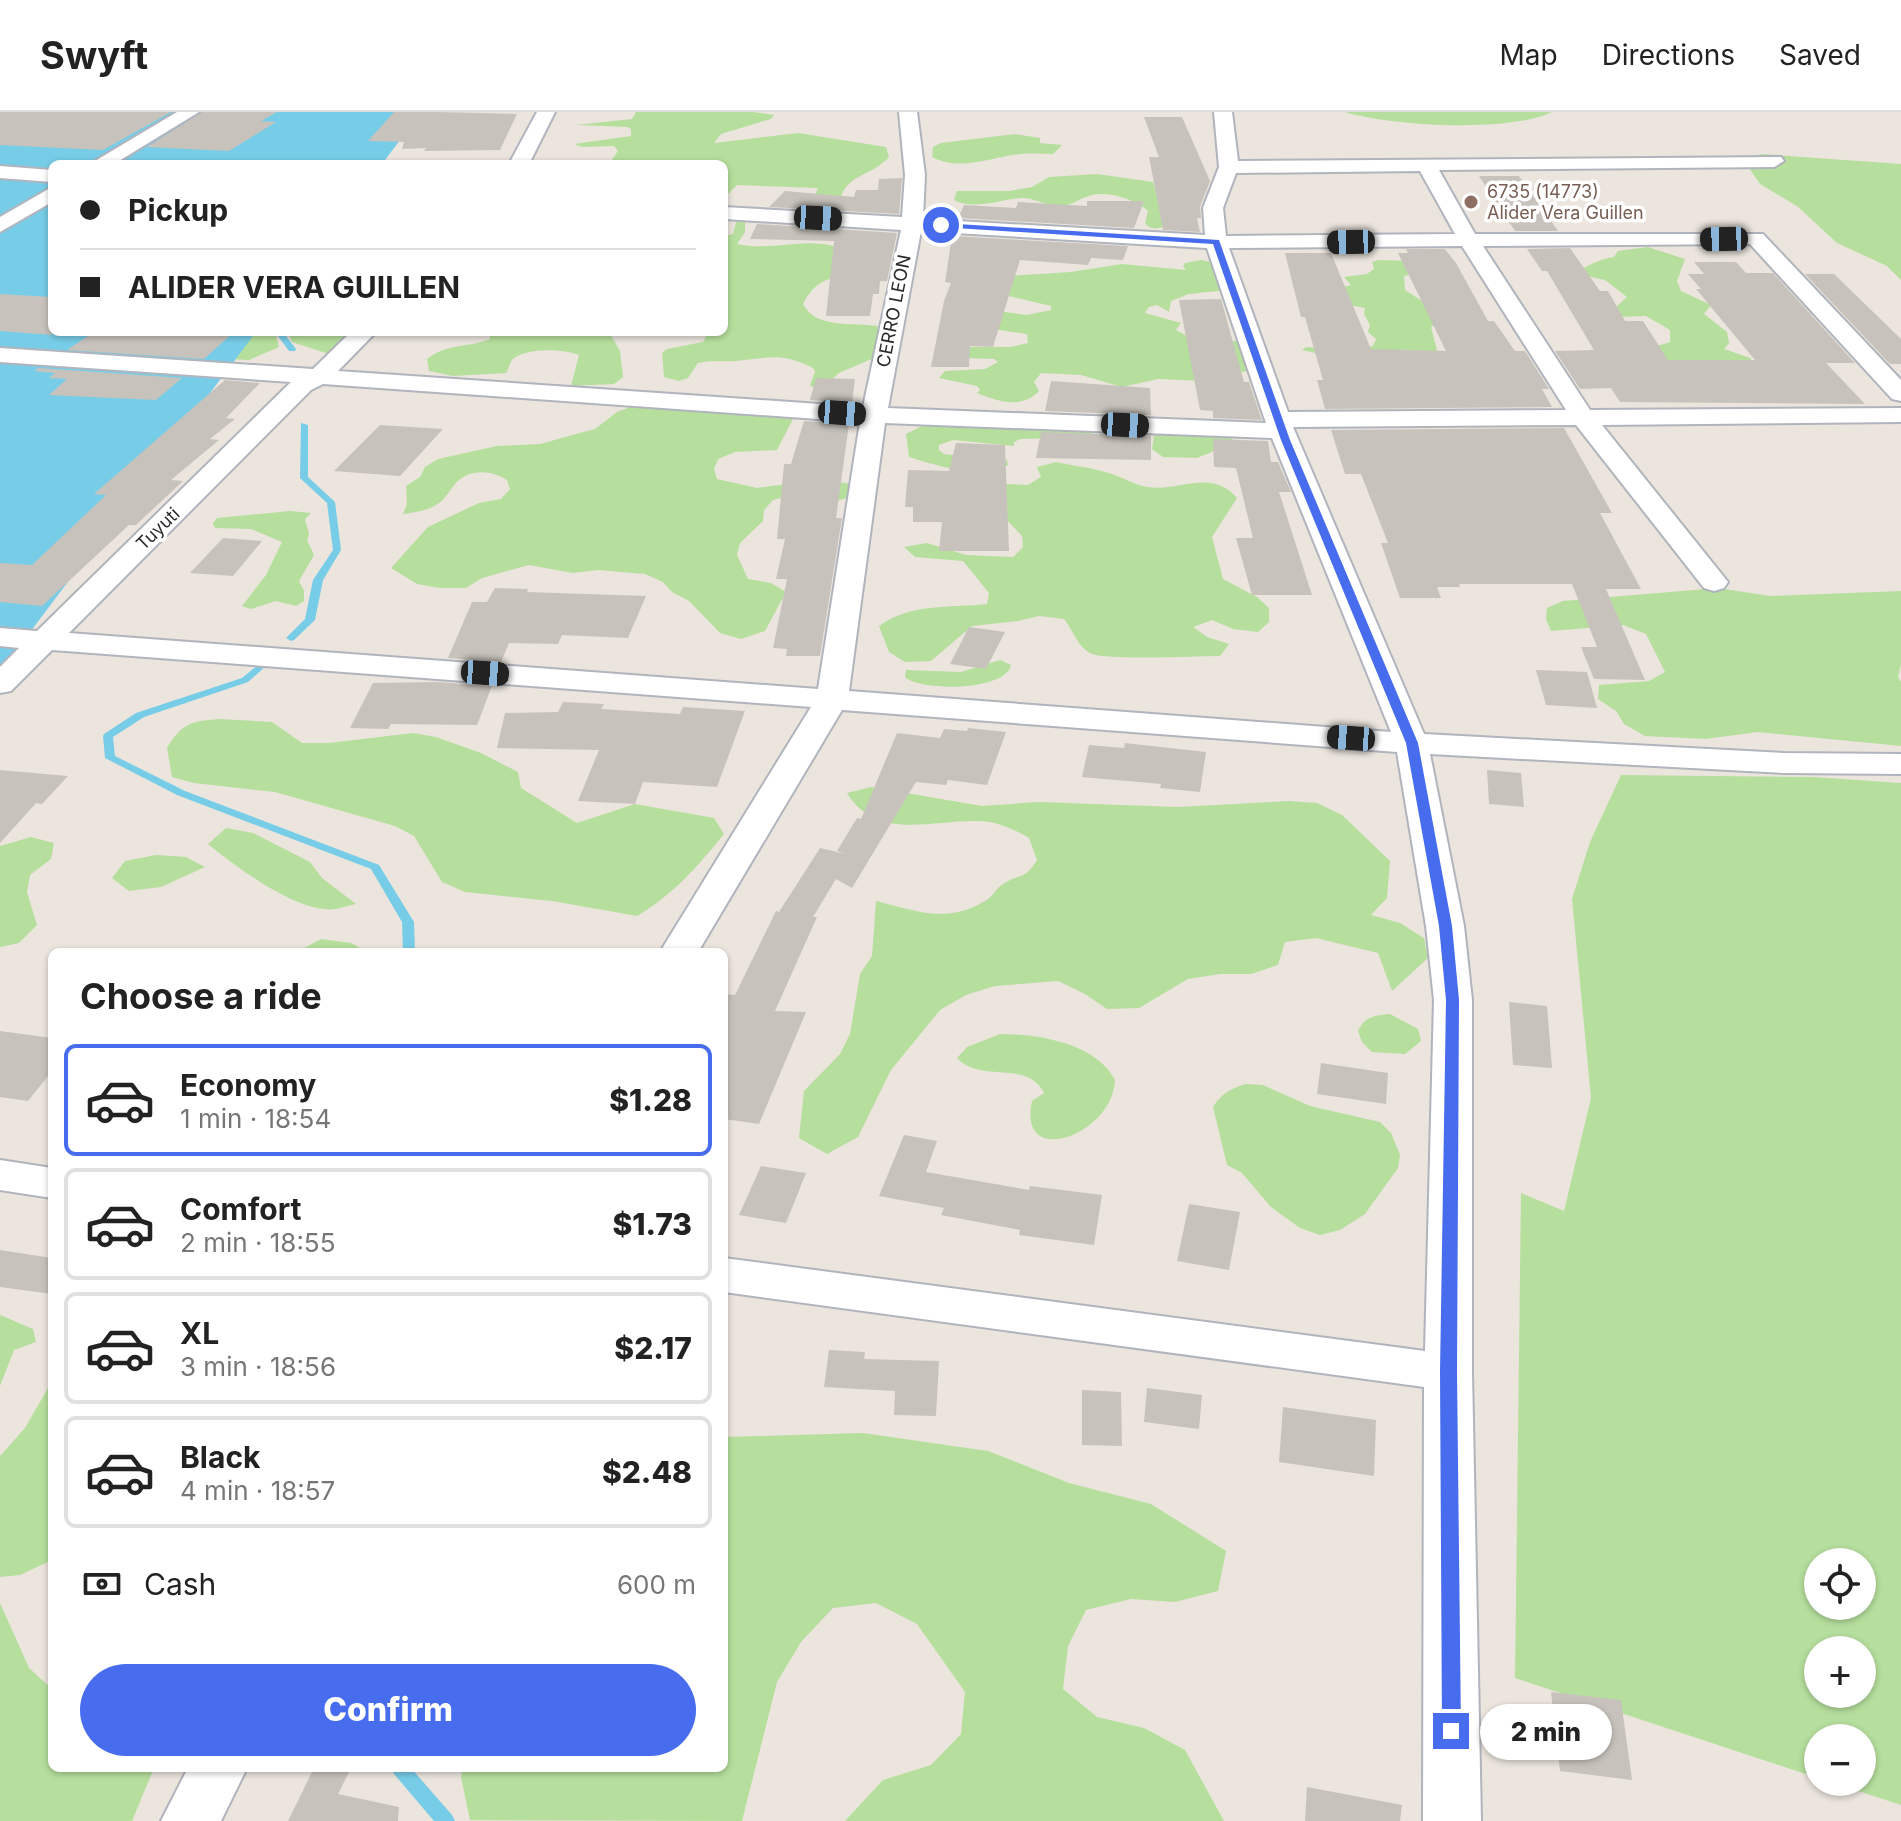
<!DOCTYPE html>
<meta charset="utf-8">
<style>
:root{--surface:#fff;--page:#f6f6f6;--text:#222;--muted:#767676;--line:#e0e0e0;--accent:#476dee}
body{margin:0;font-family:Inter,sans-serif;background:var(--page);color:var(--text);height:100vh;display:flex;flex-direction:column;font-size:30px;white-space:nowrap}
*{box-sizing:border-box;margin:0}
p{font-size:26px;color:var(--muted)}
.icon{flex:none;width:44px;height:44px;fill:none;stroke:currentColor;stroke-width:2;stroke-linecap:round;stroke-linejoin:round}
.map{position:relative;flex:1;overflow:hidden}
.side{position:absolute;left:48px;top:836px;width:680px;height:824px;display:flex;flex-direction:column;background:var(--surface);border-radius:12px;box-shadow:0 2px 6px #0004}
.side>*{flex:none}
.banner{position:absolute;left:48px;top:48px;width:680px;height:176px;border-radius:12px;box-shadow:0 2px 6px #0004;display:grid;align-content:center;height:176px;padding:0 32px;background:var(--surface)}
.controls{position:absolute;left:1804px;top:1436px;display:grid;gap:16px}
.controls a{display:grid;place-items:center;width:72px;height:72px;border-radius:50%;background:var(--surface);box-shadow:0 2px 6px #0004;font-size:40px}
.end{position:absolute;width:36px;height:36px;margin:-18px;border:10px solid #476dee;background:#fff;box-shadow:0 0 0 4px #fff}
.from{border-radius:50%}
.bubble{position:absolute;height:56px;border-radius:28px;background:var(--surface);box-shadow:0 2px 6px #0004;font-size:26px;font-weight:800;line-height:56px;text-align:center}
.car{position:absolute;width:24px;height:48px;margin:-24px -12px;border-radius:10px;box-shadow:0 0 6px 2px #0007;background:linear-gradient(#222 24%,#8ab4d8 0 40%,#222 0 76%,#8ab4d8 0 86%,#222 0)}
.banner b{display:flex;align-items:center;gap:28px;height:76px;font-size:30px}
.banner b+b{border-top:2px solid var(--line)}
.banner i{width:20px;height:20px;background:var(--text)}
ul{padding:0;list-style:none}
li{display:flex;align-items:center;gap:24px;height:112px;margin:0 16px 12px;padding:0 16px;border:4px solid var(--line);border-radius:12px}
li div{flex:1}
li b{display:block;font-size:30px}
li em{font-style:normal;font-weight:800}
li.current{border-color:var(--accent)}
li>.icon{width:72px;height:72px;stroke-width:1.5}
h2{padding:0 32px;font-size:36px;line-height:96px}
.pay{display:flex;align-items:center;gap:20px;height:88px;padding:0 32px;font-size:30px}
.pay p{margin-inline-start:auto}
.cta{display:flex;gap:16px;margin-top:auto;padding:16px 32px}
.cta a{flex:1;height:92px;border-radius:48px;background:var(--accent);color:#fff;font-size:32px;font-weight:800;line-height:92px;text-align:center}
header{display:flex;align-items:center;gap:48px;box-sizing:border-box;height:112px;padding:0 40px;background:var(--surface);border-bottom:2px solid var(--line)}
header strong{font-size:38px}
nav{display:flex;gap:44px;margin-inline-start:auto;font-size:28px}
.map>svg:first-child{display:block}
</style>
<header>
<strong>Swyft</strong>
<nav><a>Map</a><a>Directions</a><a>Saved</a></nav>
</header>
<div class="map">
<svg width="1901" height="1709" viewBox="0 0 1901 1709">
<rect width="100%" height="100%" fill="#ebe5dd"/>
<g fill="#b6df9d" fill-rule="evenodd">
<path d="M636 0H753L774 3 771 7 721 22 714 31 798 21 886 35 889 45C869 67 840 61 839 99L816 101 802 98V95L813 87 818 76 737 73 724 86V52H609L618 39 614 34 583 35 574 32 631 24V17L627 15 576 13 632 7Z"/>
<path d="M1345 0H1552C1510 21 1389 14 1345 0Z"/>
<path d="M1015 22 1040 26V31L1062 33 1053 42C1042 42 1031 41 1021 42 991 45 961 60 932 45L933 35 941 31Z"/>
<polygon points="1761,42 1901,52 1901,168 1887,154 1837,131 1797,94 1760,72 1744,49"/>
<path d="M1097 62 1153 70 1167 115C1158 116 1151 119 1145 111L1148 99C1135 87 1106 78 1089 84 1078 87 1072 94 1059 94 1046 94 1035 86 1022 86 1001 87 974 99 954 88L957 79H1009L1032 75 1049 65Z"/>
<path d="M745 109V120L737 132C771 140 806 124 840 136L850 162C827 166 814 170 803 192 817 220 860 208 886 216L874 246 839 261 819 280 810 273 815 260 813 256C781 240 768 246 737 249 723 250 711 248 698 251L688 266 679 269 664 265 662 241 667 237 703 230 708 220H724V124L733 122 736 110Z"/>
<path d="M1648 135 1685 147 1677 169 1681 179 1711 193 1704 202 1727 220 1729 231 1724 237 1750 246 1763 262 1661 248 1650 236 1670 230V218L1646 204 1619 205 1617 194 1627 185 1605 168 1586 164 1581 158C1592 151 1601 147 1614 145L1618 139Z"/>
<path d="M1201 148 1217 151 1227 178 1189 182 1171 189 1169 200 1157 193 1149 195 1145 201 1181 211 1176 218 1187 224 1245 230 1252 258 1201 269 1158 267 1122 275 1081 263 1041 261 1034 270 1039 279C1022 297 999 290 977 281L980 278 977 274 939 266 945 259 985 257 998 250 994 247 964 246 970 235H1010L1028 231 1027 222 979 215 991 198 1027 203 1051 198V194L1004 183 1010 164 1071 160 1122 152 1186 158 1183 154 1185 151Z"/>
<polygon points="1378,148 1415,149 1416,161 1404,164 1405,178 1425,191 1437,212 1431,215 1438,242 1320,242 1302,238 1306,235 1335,237 1373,234 1376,227 1368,220 1370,213 1364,202 1365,196 1338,191 1344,175 1351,173 1344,165 1367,162 1374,157 1372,150"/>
<polygon points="249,220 275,220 279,235 249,248 209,246"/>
<polygon points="288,220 325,220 351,224 332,243 292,230"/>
<path d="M490 220H609L620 239 623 265 614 272 571 274 579 243C564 237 525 235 512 248 511 249 507 260 506 261L453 264 429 259 427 247C447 231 468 236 490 227Z"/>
<path d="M633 294 775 302 793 307 777 338 735 340 718 347 714 357 717 367 757 376 820 368 862 373 857 383 837 389 793 383 773 388 764 398 763 409 740 431 737 443 748 467 771 471 786 480 765 519 741 527 720 521 689 489 672 480 663 470 645 462 598 458 573 461 529 453 482 466 466 476H440L417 472 391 456 428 415 479 391 501 387 510 377 507 368C491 358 469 356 455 372 450 378 446 386 439 391 428 399 416 400 403 402L407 392 406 374 420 365 425 355 438 347 497 334 540 332 576 322 595 317 617 300Z"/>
<path d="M928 311 1070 314 1104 325 1020 327 1014 330V334L953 328 939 333V338L944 342 1007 348 1008 353C984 369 935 353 909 345L906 322Z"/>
<polygon points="1172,319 1223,321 1236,330 1197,346 1163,345 1152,337 1154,324"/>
<path d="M1056 350C1075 354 1094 356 1112 362 1125 366 1134 373 1148 375 1180 380 1211 356 1237 386L1212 425 1223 467 1257 485 1269 496V510L1258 520 1233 517 1212 508 1193 515 1207 525 1229 532 1220 544C1197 544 1104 549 1090 541 1077 534 1073 518 1064 507L1039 504 1018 509 972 514 931 549 905 550 889 540 879 514C911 491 948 496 987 492L989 481 963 449 915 445 904 435 927 431 966 443 1013 445 1023 435 1022 424 1003 404 1006 372 1028 373 1041 365 1037 355Z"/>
<polygon points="290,399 311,401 305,407 309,422 307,428 314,443 299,469 304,479 304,489 296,494 276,489 251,497 242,494 266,463 282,430 251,417 215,416 213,411 217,406"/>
<polygon points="1718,476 1770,484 1901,479 1901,552 1898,565 1901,570 1901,634 1757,620 1706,627 1645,624 1624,612 1616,599 1598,587 1599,573 1649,569 1665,560 1646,522 1623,513 1551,519 1546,507 1547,496 1563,489"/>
<path d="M1000 548 1011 553C1006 579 921 580 905 565L906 558 961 560Z"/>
<path d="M220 607 272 610 302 631H329L413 621 436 625 481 641 518 660 521 676 577 711 635 692 714 706 724 722C698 754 673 783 637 804L552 789 465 780 442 770 414 724 395 714 275 680 194 671 172 665 167 636C182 611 192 609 220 607Z"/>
<path d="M1621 663 1814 665 1901 671V1693L1831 1670H1862V1626H1818V1666L1515 1566 1521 1081 1564 1099 1591 986 1572 787 1590 730ZM1818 1450H1862V1494H1818ZM1818 1538H1862V1582H1818Z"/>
<path d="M871 675 982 694 1039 690 1178 695 1289 689 1317 691 1342 703 1390 749 1387 786 1371 803 1400 811 1424 826 1428 846 1392 879 1378 841 1316 826 1285 830 1278 853 1251 862H1220L1188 867 1139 896 1107 897 1085 882 1058 869 995 874 966 883 940 898 891 958 858 1025 827 1042 799 1026 804 979 840 942 850 922 860 862 872 844 876 789C917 799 946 812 985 789 993 785 996 776 1003 772 1021 760 1023 770 1037 748L1029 726C1013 717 997 709 977 709 931 708 876 729 847 681Z"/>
<path d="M226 716 253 721 310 750 322 766 356 792C346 794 334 799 324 797 288 793 236 755 208 732Z"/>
<polygon points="31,725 54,731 51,747 30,763 27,780 37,813 19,831 0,835 0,734"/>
<polygon points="156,743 186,745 205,755 161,775 129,779 112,766 125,749"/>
<polygon points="321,827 351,831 368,840 297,840"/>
<path d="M1390 902 1418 917 1421 929 1405 942 1372 940 1362 930 1358 919C1364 905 1375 903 1390 902Z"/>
<path d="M1000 922C1038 922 1096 931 1115 968 1113 1023 1017 1058 1032 989L1044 981C1028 947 981 972 957 946L967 935Z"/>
<path d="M1245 972 1263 973 1310 994 1380 1010 1391 1021 1400 1043 1398 1056 1365 1102 1340 1118 1320 1123 1300 1116 1271 1095 1242 1061 1227 1053 1213 995C1221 982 1230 977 1245 972Z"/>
<polygon points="0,1203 33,1217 36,1230 14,1238 0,1274"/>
<polygon points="52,1269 52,1448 20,1463 0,1465 0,1344 25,1316"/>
<polygon points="863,1321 988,1339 1069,1371 1151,1392 1226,1439 1218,1479 1175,1490 1131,1487 1086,1498 1068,1534 1063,1577 1097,1605 1144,1616 1185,1638 1224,1709 845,1709 883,1668 931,1653 961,1622 965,1580 917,1512 876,1491 833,1496 801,1530 777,1570 742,1709 470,1708 461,1665 463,1656 724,1656 724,1325"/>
<polygon points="0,1491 29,1556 52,1577 52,1656 154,1656 132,1709 0,1709"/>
</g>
<polygon fill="#77cde7" points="0,0 421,0 382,52 52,52 52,220 256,220 0,560"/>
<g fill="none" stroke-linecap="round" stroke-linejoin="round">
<g fill="#77cde7" fill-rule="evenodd">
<polygon points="275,220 283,220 296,237 295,239 289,239"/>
<polygon points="301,311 308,313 308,365 335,390 341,438 323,468 315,508 294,528 291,529 286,526 305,507 313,468 333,438 327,391 300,366"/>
<polygon points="264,548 267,549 267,553 248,570 144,605 113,625 115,644 185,679 379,753 414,810 415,840 403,840 402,810 371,757 177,683 105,646 103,624 104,622 136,601 242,566"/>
<polygon points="391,1656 411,1656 452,1703 455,1709 434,1709 394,1662"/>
</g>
</g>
<g fill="#c7c3bc">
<polygon points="0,0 171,0 103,38 0,33"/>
<polygon points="202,0 277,0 261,9 276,10 229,39 147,35"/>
<polygon points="394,0 438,0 517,2 500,38 424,39 426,36 402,37 404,30 368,29"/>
<polygon points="1144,5 1182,5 1210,69 1200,95 1201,106 1197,106 1200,120 1163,118 1149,45 1159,45"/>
<polygon points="1479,64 1519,64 1558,119 1515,119"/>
<polygon points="902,66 899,102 769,95 785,79 854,85 856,78 878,78 879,67"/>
<polygon points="1087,89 1144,89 1134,116 958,106 964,93 1016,96 1018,90 1087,94"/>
<polygon points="757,112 897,121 887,169 880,169 879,182 873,182 870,204 826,204 834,129 750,127"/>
<polygon points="952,124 1128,134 1123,148 1091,146 1088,153 1020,148 993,235 970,234 969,255 931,255 944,189 951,171 945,170"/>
<polygon points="1570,136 1600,179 1608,179 1625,209 1643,209 1668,248 1755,248 1696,177 1701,177 1688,162 1704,162 1694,150 1736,150 1746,161 1773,161 1855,251 1826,251 1865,292 1620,290 1611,276 1580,277 1555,239 1594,238 1547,159 1542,159 1527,137"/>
<polygon points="1406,137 1445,137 1456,151 1488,209 1494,209 1515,239 1525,239 1549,277 1542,277 1552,295 1325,297 1317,268 1323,268 1305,205 1301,205 1285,141 1331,141 1371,237 1446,239 1398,141 1408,141"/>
<polygon points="1805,162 1834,162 1901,227 1901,252 1890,252"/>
<polygon points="0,182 52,185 52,223 0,219"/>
<polygon points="1221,187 1244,270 1249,270 1262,308 1213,306 1213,299 1200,298 1179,188"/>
<polygon points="94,220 234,220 204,247 67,238"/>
<polygon points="39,256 182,266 156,288 49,283 67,267 49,266 55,261 34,259"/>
<polygon points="816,266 855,267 852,291 810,288"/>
<polygon points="225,268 260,271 226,306 235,307 210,327 219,328 171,368 183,369 136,413 129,413 42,494 0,490 0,451 32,453 106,383 94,382"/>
<polygon points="1051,269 1150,276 1151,303 1045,299"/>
<polygon points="804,309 849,312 836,406 842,406 820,544 786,544 787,537 773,536 787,467 776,467 785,427 777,427 784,352 791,352"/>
<polygon points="380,313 443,317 400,364 334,359"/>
<polygon points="1564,316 1612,401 1600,401 1641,477 1606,477 1645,568 1594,567 1581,535 1597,535 1572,472 1459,472 1460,475 1437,475 1441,486 1400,486 1381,431 1388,431 1361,362 1345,362 1331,318"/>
<polygon points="1041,320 1151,324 1151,348 1036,346"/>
<polygon points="1213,327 1268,329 1271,350 1278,350 1291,380 1279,380 1312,483 1252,483 1236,426 1253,426 1236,356 1214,355"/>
<polygon points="956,331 1005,333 1009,439 939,439 942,410 913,410 913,395 905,395 908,358 949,359"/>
<polygon points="223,426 262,429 233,464 190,461"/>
<polygon points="495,476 528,477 527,480 646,484 628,526 562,523 558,532 509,531 501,550 448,546 472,490 487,490"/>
<polygon points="969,515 1005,520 986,557 950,552"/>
<polygon points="1536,558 1587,560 1597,596 1546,593"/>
<polygon points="437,570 492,574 477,613 391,612 388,617 350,616 373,571"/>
<polygon points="563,590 604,592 601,597 680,602 683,595 745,599 717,675 643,670 635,692 578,689 599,638 497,636 505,601 558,600"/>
<polygon points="968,616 1006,620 987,673 948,668 946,673 916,670 852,776 836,767 813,805 817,805 775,899 806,900 759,1012 724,1007 724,882 735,883 776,799 779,800 820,736 846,742 837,739 857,706 861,707 897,621 940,626 944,617 967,619"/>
<polygon points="1125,631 1206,640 1200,680 1160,676 1161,672 1082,665 1089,633 1124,636"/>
<polygon points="0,658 68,664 42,692 36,691 0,731"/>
<polygon points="1487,658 1521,661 1524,695 1489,692"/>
<polygon points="1509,890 1547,894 1552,956 1513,953"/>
<polygon points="0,919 52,926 52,959 28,989 0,985"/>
<polygon points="1321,951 1388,961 1386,992 1317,982"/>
<polygon points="904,1023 937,1029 926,1060 1029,1078 1030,1074 1102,1083 1094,1133 1019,1123 1020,1118 941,1103 944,1096 879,1084"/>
<polygon points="761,1054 806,1061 786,1111 739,1103"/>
<polygon points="1189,1092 1240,1100 1229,1158 1177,1149"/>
<polygon points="0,1138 52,1146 52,1182 0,1175"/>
<polygon points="829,1238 865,1240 864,1247 939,1249 936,1304 894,1303 895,1279 824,1275"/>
<polygon points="1147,1276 1202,1283 1199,1317 1144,1310"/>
<polygon points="1082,1278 1121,1280 1122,1334 1082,1333"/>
<polygon points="1283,1295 1376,1308 1374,1364 1279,1350"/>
<polygon points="1551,1580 1621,1588 1632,1668 1560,1659"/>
<polygon points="314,1656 351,1656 338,1682 399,1695 398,1709 288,1709"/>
<polygon points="1307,1675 1402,1693 1400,1709 1305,1709"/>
</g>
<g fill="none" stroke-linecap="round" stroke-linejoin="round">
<defs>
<g id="minor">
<polygon points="177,0 199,0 114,52 90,52"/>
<polygon points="537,0 555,0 529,52 509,52"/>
<path d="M899 0H917L925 63 923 107 1205 123 1203 96 1219 55 1214 0H1232L1238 49 1781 45 1784 49 1774 55 1439 58 1475 122H1763L1901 268V289L1892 287 1750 132 1483 134 1590 298 1901 296V310L1602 313 1728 470 1724 476 1714 479 1704 476 1576 313 1293 315 1424 622 1784 641 1901 642V662L1784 661 1430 642 1464 814 1472 888V1260L1481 1709H1423L1424 1275 724 1180V1146L1425 1239 1434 888 1426 814 1397 640 842 598 698 840H660L811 595 52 538 11 579 0 581V555L19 536 0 534V516L37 519 291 270 0 250V236L313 257 351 220H376L338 259 863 295 901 118 724 107V95L902 105 905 63ZM1420 59 1455 122 1226 124 1223 96 1236 61ZM921 119 1207 136 1266 311 888 296ZM1462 134 1566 298 1288 300 1229 136ZM323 272 860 310 818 577 69 521 311 278ZM885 311 1272 326 1391 620 849 579Z"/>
<polygon points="0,54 52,58 52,70 0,66"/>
<polygon points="52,75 52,90 0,120 0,105"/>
<polygon points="0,1048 52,1056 52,1086 0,1078"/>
<polygon points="188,1656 247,1656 221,1709 161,1709"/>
</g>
</defs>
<use href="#minor" stroke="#b0b4bd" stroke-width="4"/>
<use href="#minor" fill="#fff" fill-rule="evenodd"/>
</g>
<polygon fill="#476dee" points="941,111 1219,128 1290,328 1418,631 1452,814 1459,888 1457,1260 1461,1619 1458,1625 1451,1628 1444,1625 1442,1619 1440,1260 1446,888 1439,814 1406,631 1281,328 1213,132 939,115"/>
<circle fill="#8d6e63" stroke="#fff" stroke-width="3" cx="1471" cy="90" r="8"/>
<g text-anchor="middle" stroke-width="7" stroke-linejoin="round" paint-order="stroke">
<g font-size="18" fill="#785e54" stroke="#fff" text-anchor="start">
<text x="1487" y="86">6735 (14773)<tspan x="1487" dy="21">Alider Vera Guillen</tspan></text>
</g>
<g font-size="18" fill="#2a2a2a" stroke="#fff">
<text transform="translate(894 199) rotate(-79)" y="6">CERRO LEON</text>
<text transform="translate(158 417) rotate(-44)" y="6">Tuyuti</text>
</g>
</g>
</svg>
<div class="controls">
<a><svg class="icon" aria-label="locate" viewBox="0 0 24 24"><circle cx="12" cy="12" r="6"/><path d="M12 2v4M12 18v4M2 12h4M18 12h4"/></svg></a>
<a>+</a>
<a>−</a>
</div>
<i class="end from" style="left:941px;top:113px"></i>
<i class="end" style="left:1451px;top:1619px"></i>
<div class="bubble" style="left:1480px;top:1592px;width:132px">2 min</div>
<i class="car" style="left:818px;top:106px;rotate:93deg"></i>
<i class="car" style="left:1724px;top:127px;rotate:269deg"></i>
<i class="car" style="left:1351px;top:130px;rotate:269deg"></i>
<i class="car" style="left:842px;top:301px;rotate:94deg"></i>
<i class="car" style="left:1125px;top:313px;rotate:93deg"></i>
<i class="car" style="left:485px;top:561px;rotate:94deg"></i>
<i class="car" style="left:1351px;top:626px;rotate:274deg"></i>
<div class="banner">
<b><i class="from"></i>Pickup</b>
<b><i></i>ALIDER VERA GUILLEN</b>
</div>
<section class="side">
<h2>Choose a ride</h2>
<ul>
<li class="current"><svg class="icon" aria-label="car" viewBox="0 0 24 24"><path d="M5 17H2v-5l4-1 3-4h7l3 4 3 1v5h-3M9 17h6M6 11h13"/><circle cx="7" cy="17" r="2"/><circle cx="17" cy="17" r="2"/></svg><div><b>Economy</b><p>1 min · 18:54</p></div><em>$1.28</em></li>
<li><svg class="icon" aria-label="car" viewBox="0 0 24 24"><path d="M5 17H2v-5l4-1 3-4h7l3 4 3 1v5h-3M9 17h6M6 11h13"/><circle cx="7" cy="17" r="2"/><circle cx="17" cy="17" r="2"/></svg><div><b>Comfort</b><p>2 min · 18:55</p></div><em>$1.73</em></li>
<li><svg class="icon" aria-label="car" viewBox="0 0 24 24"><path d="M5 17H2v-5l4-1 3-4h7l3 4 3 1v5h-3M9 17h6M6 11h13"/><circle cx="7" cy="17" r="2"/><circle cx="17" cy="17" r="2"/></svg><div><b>XL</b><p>3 min · 18:56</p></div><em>$2.17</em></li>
<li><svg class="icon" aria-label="car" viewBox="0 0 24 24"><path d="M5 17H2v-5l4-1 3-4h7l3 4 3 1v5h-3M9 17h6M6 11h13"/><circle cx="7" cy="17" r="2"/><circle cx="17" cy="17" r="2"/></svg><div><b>Black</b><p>4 min · 18:57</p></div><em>$2.48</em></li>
</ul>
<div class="pay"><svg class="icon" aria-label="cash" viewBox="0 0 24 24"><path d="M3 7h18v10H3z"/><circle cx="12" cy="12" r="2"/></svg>Cash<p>600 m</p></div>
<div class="cta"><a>Confirm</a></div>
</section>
</div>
